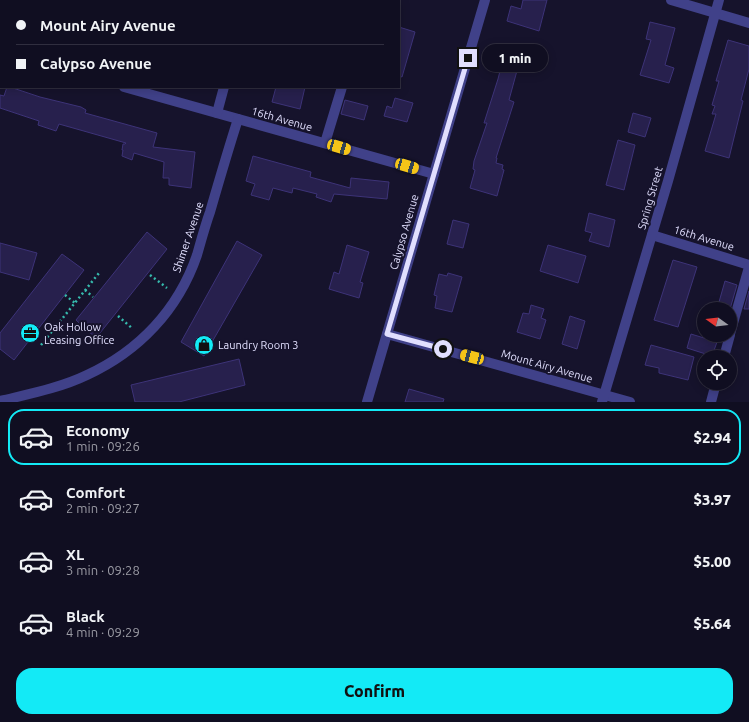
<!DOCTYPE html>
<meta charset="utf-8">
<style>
:root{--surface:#100e21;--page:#1e1c2e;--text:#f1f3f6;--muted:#9c9ca5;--line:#302e3f;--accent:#13eaf6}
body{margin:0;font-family:Ubuntu,sans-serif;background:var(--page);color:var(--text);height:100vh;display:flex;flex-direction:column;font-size:15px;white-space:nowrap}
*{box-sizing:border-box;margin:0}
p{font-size:13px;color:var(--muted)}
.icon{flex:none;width:22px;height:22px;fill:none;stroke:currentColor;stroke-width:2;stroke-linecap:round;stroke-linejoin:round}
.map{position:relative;height:402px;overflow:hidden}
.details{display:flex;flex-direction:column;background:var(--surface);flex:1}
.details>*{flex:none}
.banner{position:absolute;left:0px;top:0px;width:400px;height:88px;box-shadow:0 2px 10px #0003,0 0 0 1px var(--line);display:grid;align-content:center;height:88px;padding:0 16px;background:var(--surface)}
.needle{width:26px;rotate:285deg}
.buttons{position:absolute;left:697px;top:302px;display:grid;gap:8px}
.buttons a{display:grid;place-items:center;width:40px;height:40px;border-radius:50%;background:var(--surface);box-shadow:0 2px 10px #0003,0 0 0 1px var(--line);font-size:20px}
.end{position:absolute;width:18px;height:18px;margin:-9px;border:5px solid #e1dffe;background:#111;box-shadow:0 0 0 2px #111}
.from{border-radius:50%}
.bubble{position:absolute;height:28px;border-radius:14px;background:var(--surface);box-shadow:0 2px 10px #0003,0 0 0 1px var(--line);font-size:13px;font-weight:800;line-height:28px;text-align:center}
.car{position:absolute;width:12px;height:24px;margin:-12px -6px;border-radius:5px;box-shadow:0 0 3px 1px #0007;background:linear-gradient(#f5c518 24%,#345 0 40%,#f5c518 0 76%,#345 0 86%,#f5c518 0)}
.banner b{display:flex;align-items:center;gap:14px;height:38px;font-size:15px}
.banner b+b{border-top:1px solid var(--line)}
.banner i{width:10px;height:10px;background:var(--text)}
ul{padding:7px 0 0;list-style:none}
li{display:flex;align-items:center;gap:12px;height:56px;margin:0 8px 6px;padding:0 8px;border:2px solid transparent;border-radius:16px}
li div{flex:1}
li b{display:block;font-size:15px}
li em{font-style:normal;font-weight:800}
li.current{border-color:var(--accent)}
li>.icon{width:36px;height:36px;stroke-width:1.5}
.primary-button{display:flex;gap:8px;margin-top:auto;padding:8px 16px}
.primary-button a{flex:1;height:46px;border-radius:16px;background:var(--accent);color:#111;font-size:16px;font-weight:800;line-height:46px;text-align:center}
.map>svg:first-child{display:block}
</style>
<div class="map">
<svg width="749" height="402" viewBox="0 0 749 402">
<rect width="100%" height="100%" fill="#16132c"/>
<g fill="#27204d" stroke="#3d3378">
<polygon points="523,0 547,0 539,31 507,21 511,6 521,9"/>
<polygon points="650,22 675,28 665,65 674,68 669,83 640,75 651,40 646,39"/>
<polygon points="399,27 415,32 402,77 399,76"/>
<polygon points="728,40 749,46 749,69 741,100 743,101 729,158 705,151 716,114 712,114 715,106 712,105 719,81 716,81"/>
<polygon points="505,51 521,56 509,100 514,102 496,158 497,158 496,163 503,165 502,169 504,170 497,196 470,188 475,170 473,169 474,161 487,123 484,123 498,79"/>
<polygon points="7,87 10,87 40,97 81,107 86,110 85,113 157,133 153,147 195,152 191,188 169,185 169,178 163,178 164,162 134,153 132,160 122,156 123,150 122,150 123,144 125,144 126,143 59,124 56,131 38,125 39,121 0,108 0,95 4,96"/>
<polygon points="276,87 305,87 300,109 272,102"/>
<polygon points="395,98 413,103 407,122 384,116 387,106 392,108"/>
<polygon points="345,100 368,106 364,120 341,114"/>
<polygon points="633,113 651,118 645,137 628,132"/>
<polygon points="618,140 635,145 624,190 606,185"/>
<polygon points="253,156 311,172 310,177 350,188 351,178 389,182 387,199 334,194 331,202 316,197 317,194 293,188 292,193 273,188 269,200 251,195 255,184 246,181"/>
<polygon points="589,213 615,220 609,247 589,241 592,233 585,231"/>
<polygon points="453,220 469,224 463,248 447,244"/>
<polygon points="147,232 167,249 96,338 76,320"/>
<polygon points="237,241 262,255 204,356 181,342"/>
<polygon points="0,243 37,253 29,280 0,272"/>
<polygon points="347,245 369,252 360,282 363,283 359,298 329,289 334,272 339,274"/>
<polygon points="548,245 586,256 578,283 540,271"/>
<polygon points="62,254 84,270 14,360 0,349 0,333"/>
<polygon points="673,260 697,267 678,327 654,320"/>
<polygon points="448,273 462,277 452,312 435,308 437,296 434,295 439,274 447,276"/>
<polygon points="725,281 737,285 730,309 717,309"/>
<polygon points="749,291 749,309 744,309"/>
<polygon points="531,305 544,309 541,318 546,320 540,339 517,332 523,313 529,314"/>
<polygon points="570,316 585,321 577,349 562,344"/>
<polygon points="691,334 717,342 712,356 687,348"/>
<polygon points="651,345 694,357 688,380 659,373 659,368 645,365"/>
<polygon points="239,359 245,385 179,402 135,402 131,385"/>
<polygon points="409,389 444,399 443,402 405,402"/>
</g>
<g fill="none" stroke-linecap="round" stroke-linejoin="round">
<g stroke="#36bbad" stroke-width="2.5" stroke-dasharray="2 3" stroke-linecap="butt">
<polyline points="150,275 167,288"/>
<polyline points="85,290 93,297"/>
<polyline points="65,295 75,303"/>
<polyline points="118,316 133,329"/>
<polyline points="41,345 99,273"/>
</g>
<g stroke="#404189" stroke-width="10">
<polyline points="671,0 749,23"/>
<polyline points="123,1 123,0"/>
<polyline points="249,1 249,0"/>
<polyline points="367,1 367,0"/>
<polyline points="0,51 1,52"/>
<polyline points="124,87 434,174"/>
<polyline points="217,113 224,87"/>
<polyline points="325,143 342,87"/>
<polyline points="652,235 749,265"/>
<polyline points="387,334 630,402"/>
<polyline points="730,334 749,267"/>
<polyline points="724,357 730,335"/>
<path d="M0 401C29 394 60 388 87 375 139 351 178 310 197 255 201 241 205 226 210 212 219 181 228 150 238 119"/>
<polyline points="367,402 485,0"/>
<polyline points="602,402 668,181 719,0"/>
<polyline points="711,402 716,383"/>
</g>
</g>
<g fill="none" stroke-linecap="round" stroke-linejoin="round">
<polyline stroke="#e1dffe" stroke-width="5" points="443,349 387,334 468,58"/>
</g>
<defs>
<symbol id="office-disc" viewBox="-11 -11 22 22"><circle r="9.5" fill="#13eaf6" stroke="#16132c"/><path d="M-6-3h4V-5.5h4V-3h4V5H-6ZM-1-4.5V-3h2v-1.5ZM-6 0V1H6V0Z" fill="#111"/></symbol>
<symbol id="shop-disc" viewBox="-11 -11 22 22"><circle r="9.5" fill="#13eaf6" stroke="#16132c"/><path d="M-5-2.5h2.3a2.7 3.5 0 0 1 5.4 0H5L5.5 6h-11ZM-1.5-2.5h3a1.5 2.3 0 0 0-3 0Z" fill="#111"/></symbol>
</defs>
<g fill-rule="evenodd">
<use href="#office-disc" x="19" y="322" width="22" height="22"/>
<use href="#shop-disc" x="193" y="334" width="22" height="22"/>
</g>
<g text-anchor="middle" stroke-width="4" stroke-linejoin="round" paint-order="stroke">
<g font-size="11" fill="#e1dffe" stroke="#16132c">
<text transform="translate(282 119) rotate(16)" y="4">16th Avenue</text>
<text transform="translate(650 198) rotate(-74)" y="4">Spring Street</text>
<text transform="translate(404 232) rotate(-74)" y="4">Calypso Avenue</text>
<text transform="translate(188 237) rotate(-71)" y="4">Shimer Avenue</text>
<text transform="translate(704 238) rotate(17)" y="4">16th Avenue</text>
<text transform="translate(547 366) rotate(16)" y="4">Mount Airy Avenue</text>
</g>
<g font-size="11" fill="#e1dffe" stroke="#16132c" text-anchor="start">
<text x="44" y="331">Oak Hollow<tspan x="44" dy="13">Leasing Office</tspan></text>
<text x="218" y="349">Laundry Room 3</text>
</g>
</g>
</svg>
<div class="buttons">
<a><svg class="needle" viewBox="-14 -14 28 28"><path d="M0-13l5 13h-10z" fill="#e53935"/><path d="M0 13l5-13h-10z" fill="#9c9ca5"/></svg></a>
<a><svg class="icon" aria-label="locate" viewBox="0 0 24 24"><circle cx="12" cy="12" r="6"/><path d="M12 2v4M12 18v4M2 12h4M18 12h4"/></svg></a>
</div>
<i class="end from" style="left:443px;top:349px"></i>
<i class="end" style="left:468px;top:58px"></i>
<div class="bubble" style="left:482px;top:44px;width:66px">1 min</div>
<i class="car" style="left:339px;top:147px;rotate:106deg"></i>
<i class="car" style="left:407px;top:166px;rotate:106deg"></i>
<i class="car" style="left:472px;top:357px;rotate:285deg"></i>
<div class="banner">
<b><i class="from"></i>Mount Airy Avenue</b>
<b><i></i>Calypso Avenue</b>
</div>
</div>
<section class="details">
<ul>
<li class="current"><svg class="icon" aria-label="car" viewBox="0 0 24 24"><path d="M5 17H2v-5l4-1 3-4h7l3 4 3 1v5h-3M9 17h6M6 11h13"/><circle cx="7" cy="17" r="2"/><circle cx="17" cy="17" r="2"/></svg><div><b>Economy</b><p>1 min · 09:26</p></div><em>$2.94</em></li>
<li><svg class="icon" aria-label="car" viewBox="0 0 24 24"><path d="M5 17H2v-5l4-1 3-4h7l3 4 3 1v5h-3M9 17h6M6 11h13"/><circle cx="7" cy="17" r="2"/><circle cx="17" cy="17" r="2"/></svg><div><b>Comfort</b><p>2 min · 09:27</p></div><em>$3.97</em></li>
<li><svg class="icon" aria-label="car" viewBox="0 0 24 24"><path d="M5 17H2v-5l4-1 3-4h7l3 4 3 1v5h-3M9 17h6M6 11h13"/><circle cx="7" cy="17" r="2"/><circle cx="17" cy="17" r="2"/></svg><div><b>XL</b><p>3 min · 09:28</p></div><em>$5.00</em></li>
<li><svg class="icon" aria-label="car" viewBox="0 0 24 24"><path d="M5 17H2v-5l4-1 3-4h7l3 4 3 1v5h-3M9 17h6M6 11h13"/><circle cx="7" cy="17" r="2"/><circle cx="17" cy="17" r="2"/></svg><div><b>Black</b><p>4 min · 09:29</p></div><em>$5.64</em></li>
</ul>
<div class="primary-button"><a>Confirm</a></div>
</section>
